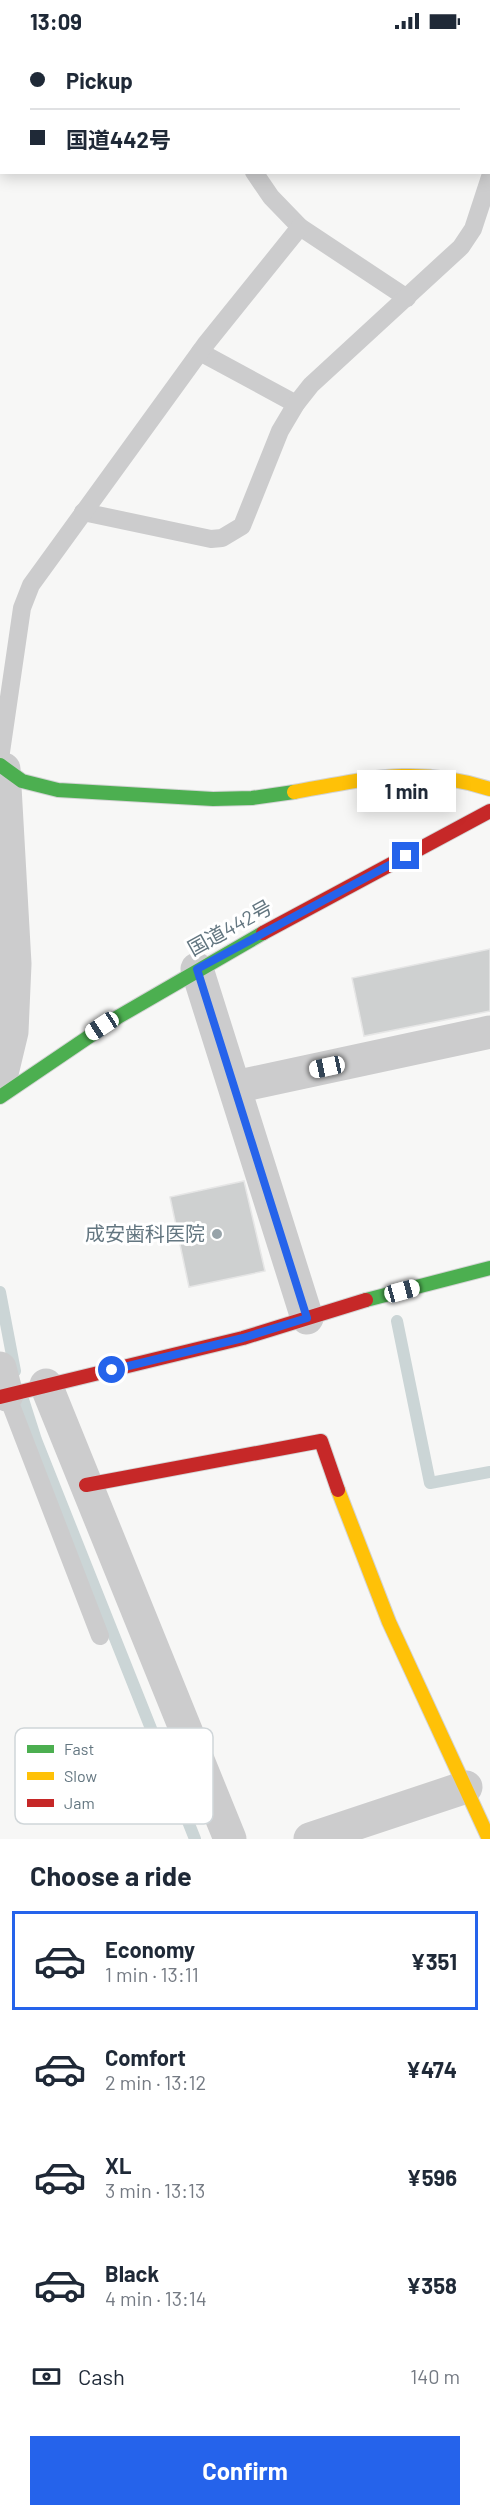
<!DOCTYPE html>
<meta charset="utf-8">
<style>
:root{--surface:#fff;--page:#f2f2f3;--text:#1f2937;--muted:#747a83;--line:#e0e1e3;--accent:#2563eb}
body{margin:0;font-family:Barlow,"Noto Sans JP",sans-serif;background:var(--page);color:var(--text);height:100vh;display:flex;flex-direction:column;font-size:22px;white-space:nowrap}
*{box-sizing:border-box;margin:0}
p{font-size:20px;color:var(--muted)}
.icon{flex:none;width:33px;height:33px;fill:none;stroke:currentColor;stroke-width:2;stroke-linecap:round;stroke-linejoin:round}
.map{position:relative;height:1797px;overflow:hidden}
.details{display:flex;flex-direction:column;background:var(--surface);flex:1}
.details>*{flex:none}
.top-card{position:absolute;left:0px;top:0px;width:490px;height:132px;box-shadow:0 3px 15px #0003;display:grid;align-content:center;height:132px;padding:0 30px;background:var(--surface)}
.end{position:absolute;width:27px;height:27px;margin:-14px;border:8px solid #2563eb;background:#fff;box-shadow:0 0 0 3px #fff}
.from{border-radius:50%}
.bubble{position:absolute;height:42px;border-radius:0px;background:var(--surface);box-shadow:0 3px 15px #0003;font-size:20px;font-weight:700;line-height:42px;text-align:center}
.car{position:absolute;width:18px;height:36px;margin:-18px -9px;border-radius:8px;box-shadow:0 0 4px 2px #0007;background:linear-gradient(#fff 24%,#345 0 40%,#fff 0 76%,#345 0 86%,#fff 0)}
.top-card b{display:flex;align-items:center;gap:21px;height:57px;font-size:22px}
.top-card b+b{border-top:2px solid var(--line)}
.top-card i{width:15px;height:15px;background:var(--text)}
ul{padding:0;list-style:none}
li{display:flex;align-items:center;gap:18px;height:99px;margin:0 12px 9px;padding:0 18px;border:3px solid transparent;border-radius:0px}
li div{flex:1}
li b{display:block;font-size:22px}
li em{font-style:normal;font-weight:700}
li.on{border-color:var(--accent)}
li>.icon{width:54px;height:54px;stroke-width:1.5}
h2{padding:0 30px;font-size:27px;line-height:72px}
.pay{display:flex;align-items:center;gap:15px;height:66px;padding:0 30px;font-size:22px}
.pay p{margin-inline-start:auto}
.action{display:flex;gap:12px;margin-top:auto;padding:12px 30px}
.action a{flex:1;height:69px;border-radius:0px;background:var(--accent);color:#fff;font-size:24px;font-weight:700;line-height:69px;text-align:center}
.status{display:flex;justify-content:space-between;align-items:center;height:42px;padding:0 30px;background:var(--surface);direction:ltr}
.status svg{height:16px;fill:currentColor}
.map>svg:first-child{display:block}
</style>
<div class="status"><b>13:09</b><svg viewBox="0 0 49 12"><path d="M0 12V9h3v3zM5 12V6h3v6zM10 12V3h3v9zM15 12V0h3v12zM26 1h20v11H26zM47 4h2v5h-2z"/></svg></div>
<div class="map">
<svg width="490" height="1797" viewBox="0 0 490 1797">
<rect width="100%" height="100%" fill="#f7f7f6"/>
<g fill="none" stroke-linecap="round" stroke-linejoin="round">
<g stroke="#cbd5d6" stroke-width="12">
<polyline points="0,1250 15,1329"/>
<polyline points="397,1279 430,1441 490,1430"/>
<polyline points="21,1351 36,1398 195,1797"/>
</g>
</g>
<g fill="#ced0d0" stroke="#e6e6e6" stroke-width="1.5">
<polygon points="490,907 490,969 364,994 352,936"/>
<polygon points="244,1139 265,1229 189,1245 170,1155"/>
</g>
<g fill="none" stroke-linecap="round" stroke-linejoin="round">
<defs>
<g id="fast">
<polyline points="0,723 22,739 58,748 213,757 252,756 294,750"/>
<polyline points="0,1055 118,975 263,891"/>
<polyline points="366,1258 490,1226"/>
</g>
<g id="slow">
<path d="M294 750C367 737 417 723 490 747"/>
<polyline points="338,1448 389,1580 489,1797"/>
</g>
<g id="jam">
<polyline points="263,891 490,769"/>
<polyline points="0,1355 243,1296 366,1258"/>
<polyline points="86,1443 321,1399 338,1448"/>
</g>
</defs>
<use href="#fast" stroke="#d3d4d4" stroke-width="16"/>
<use href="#slow" stroke="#d3d4d4" stroke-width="16"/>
<use href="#jam" stroke="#d3d4d4" stroke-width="16"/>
<g stroke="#cccccd" stroke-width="18">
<polyline points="489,90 490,91"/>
<polyline points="0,121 2,121"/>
<polyline points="254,130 271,155 300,185 407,256"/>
<polyline points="200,310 296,362"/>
<polyline points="83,470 211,497 222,496 242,484 280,389 296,362 311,343 461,205 473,187 490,135"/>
<polyline points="0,717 22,566 31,543 205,303 300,185"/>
<polyline points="7,1353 100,1594"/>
</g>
<g stroke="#cccccd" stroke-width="33">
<polyline points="197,927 307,1276"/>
<polyline points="0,1040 12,990 15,922 4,727"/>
<polyline points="235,1045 490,990"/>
<polyline points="0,1326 7,1353"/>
<polyline points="46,1343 230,1797"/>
<polyline points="310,1797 466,1745"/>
</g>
<use href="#fast" stroke="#4caf50" stroke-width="14"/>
<use href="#slow" stroke="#ffc107" stroke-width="14"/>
<use href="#jam" stroke="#c62828" stroke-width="14"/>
</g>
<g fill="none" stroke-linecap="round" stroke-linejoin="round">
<polyline stroke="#2563eb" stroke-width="8" points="112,1328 243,1296 307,1276 197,927 406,814"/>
</g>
<circle fill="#97a3a9" stroke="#fff" stroke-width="2" cx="217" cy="1192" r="6"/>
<g text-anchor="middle" stroke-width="6" stroke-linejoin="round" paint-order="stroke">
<g font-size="20" fill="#637680" stroke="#fff">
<text transform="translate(230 886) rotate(-29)" y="7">国道442号</text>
</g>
<g font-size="20" fill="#637680" stroke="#fff" text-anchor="end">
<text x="205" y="1199">成安歯科医院</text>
</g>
</g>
<rect x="15" y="1686" width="198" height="96" rx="9" fill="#fff" stroke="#d0d6d9" stroke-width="1.5"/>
<rect x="27" y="1703" width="27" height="8" fill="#4caf50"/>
<rect x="27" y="1730" width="27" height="8" fill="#ffc107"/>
<rect x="27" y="1757" width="27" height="8" fill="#c62828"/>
<g font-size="16" fill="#637680">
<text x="64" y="1713">Fast</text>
<text x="64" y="1740">Slow</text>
<text x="64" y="1767">Jam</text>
</g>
</svg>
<i class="end from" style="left:112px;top:1328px"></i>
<i class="end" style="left:406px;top:814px"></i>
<div class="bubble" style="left:357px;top:728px;width:99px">1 min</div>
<i class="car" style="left:102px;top:984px;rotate:237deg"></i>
<i class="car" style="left:327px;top:1025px;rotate:258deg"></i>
<i class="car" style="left:402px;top:1249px;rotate:75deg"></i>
<div class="top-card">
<b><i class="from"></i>Pickup</b>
<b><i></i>国道442号</b>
</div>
</div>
<section class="details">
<h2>Choose a ride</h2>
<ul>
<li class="on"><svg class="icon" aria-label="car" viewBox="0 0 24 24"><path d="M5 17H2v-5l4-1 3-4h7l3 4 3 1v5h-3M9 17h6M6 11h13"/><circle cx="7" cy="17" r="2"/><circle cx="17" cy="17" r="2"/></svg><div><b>Economy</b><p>1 min · 13:11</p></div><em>¥351</em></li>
<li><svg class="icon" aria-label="car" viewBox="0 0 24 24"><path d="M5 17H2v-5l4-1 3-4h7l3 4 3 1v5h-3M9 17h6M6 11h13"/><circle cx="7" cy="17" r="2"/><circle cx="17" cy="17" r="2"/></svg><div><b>Comfort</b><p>2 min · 13:12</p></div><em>¥474</em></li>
<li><svg class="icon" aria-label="car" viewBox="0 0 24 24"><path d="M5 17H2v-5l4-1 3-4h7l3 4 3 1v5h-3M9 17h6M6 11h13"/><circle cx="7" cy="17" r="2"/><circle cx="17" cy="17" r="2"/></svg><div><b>XL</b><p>3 min · 13:13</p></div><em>¥596</em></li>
<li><svg class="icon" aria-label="car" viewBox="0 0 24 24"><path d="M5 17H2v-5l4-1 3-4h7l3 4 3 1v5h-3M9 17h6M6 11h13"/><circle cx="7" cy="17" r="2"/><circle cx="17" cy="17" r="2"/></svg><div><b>Black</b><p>4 min · 13:14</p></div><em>¥358</em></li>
</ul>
<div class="pay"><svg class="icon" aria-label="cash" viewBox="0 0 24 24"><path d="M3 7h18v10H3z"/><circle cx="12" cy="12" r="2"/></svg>Cash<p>140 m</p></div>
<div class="action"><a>Confirm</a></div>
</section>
